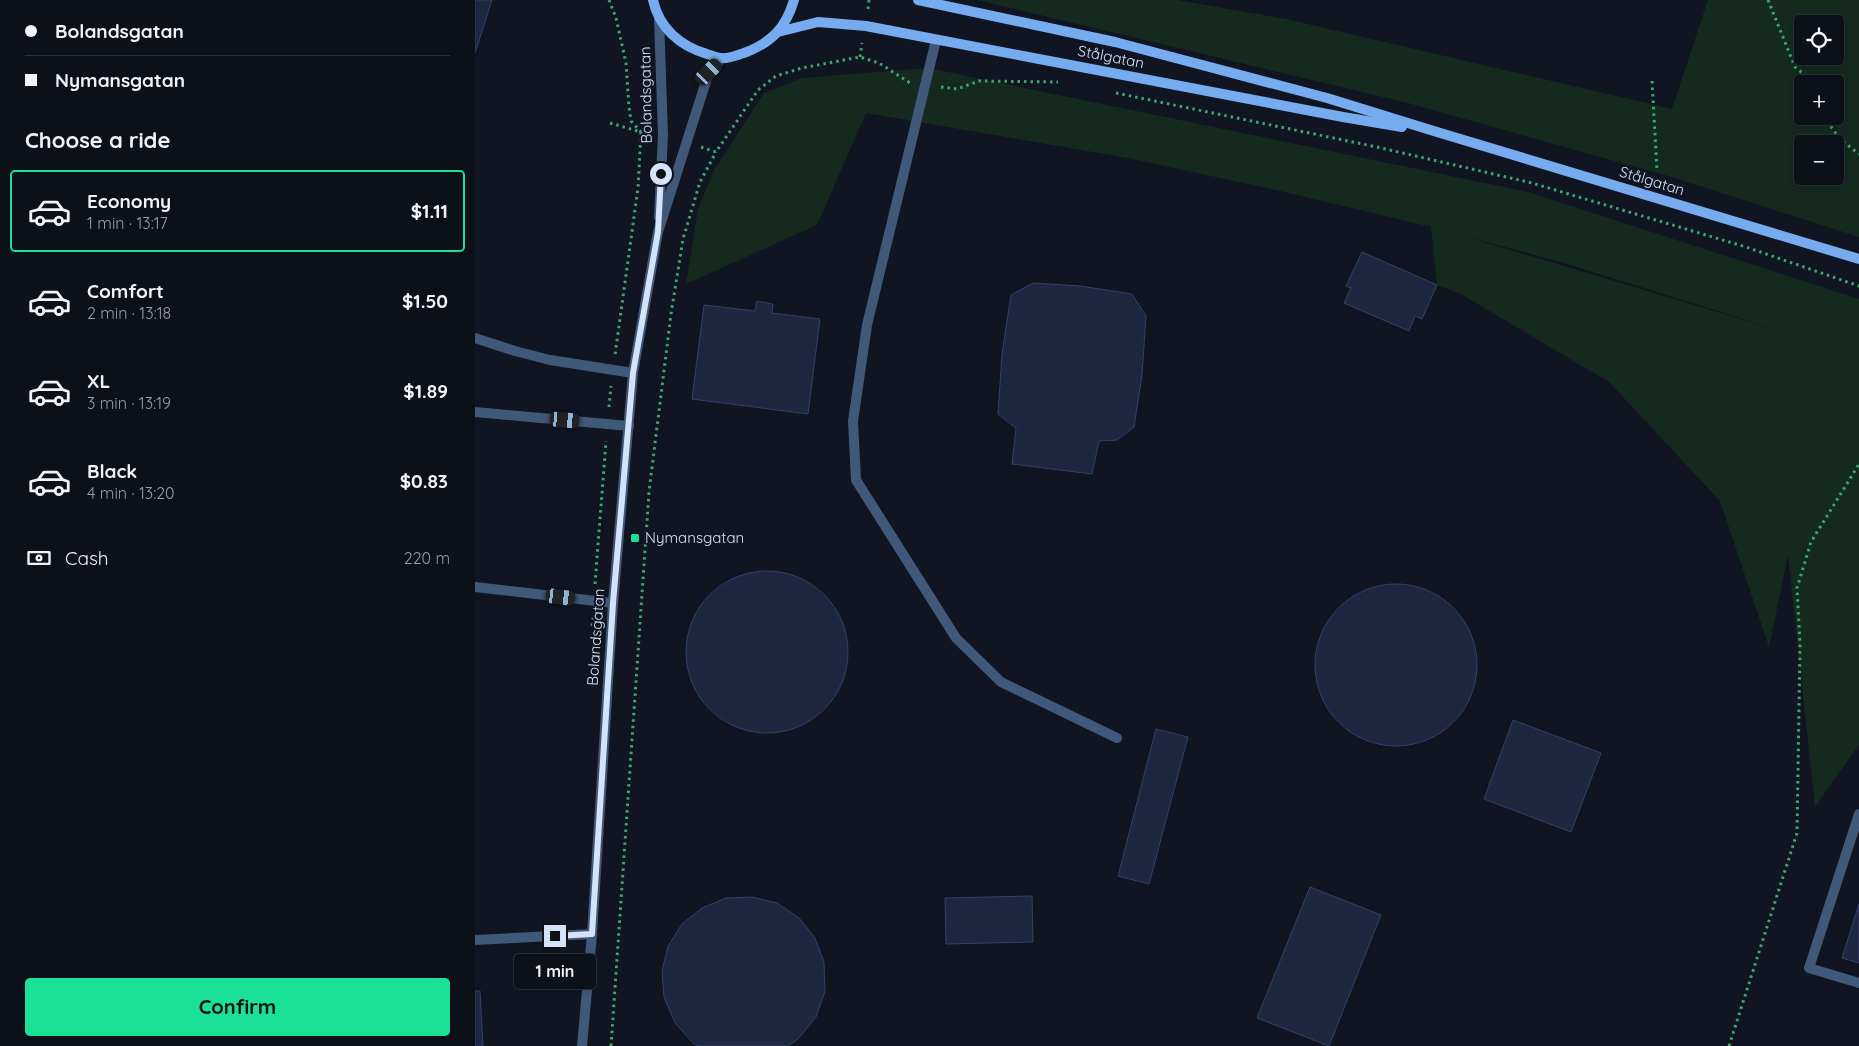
<!DOCTYPE html>
<meta charset="utf-8">
<style>
:root{--surface:#0c1019;--page:#151922;--text:#f1f3f6;--muted:#9a9da2;--line:#2c3038;--accent:#1ae197}
body{margin:0;font-family:Quicksand,sans-serif;background:var(--page);color:var(--text);height:100vh;display:flex;flex-direction:column;font-size:19px;white-space:nowrap}
*{box-sizing:border-box;margin:0}
p{font-size:16px;color:var(--muted)}
.icon{flex:none;width:28px;height:28px;fill:none;stroke:currentColor;stroke-width:2;stroke-linecap:round;stroke-linejoin:round}
.map{position:relative;flex:1;overflow:hidden}
.panel{display:flex;flex-direction:column;background:var(--surface);width:475px}
.panel>*{flex:none}
.banner{display:grid;align-content:center;height:110px;padding:0 25px;background:var(--surface)}
.fabs{position:absolute;left:1319px;top:15px;display:grid;gap:10px}
.fabs a{display:grid;place-items:center;width:50px;height:50px;border-radius:5px;background:var(--surface);box-shadow:0 2px 8px #0003,0 0 0 1px var(--line);font-size:25px}
.end{position:absolute;width:22px;height:22px;margin:-11px;border:6px solid #d4e2fa;background:#111;box-shadow:0 0 0 2px #111}
.from{border-radius:50%}
.bubble{position:absolute;height:35px;border-radius:5px;background:var(--surface);box-shadow:0 2px 8px #0003,0 0 0 1px var(--line);font-size:16px;font-weight:700;line-height:35px;text-align:center}
.car{position:absolute;width:15px;height:30px;margin:-15px -8px;border-radius:6px;box-shadow:0 0 4px 1px #0007;background:linear-gradient(#222 24%,#8ab4d8 0 40%,#222 0 76%,#8ab4d8 0 86%,#222 0)}
.banner b{display:flex;align-items:center;gap:18px;height:48px;font-size:19px}
.banner b+b{border-top:1px solid var(--line)}
.banner i{width:12px;height:12px;background:var(--text)}
ul{padding:0;list-style:none}
li{display:flex;align-items:center;gap:15px;height:82px;margin:0 10px 8px;padding:0 15px;border:2px solid transparent;border-radius:5px}
li div{flex:1}
li b{display:block;font-size:19px}
li em{font-style:normal;font-weight:700}
li.on{border-color:var(--accent)}
li>.icon{width:45px;height:45px;stroke-width:1.5}
h2{padding:0 25px;font-size:22px;line-height:60px}
.pay{display:flex;align-items:center;gap:12px;height:55px;padding:0 25px;font-size:19px}
.pay p{margin-inline-start:auto}
.action{display:flex;gap:10px;margin-top:auto;padding:10px 25px}
.action a{flex:1;height:58px;border-radius:5px;background:var(--accent);color:#111;font-size:20px;font-weight:700;line-height:58px;text-align:center}
main{display:flex;flex:1;min-height:0}
.map>svg:first-child{display:block}
</style>
<main>
<section class="panel">
<div class="banner">
<b><i class="from"></i>Bolandsgatan</b>
<b><i></i>Nymansgatan</b>
</div>
<h2>Choose a ride</h2>
<ul>
<li class="on"><svg class="icon" aria-label="car" viewBox="0 0 24 24"><path d="M5 17H2v-5l4-1 3-4h7l3 4 3 1v5h-3M9 17h6M6 11h13"/><circle cx="7" cy="17" r="2"/><circle cx="17" cy="17" r="2"/></svg><div><b>Economy</b><p>1 min · 13:17</p></div><em>$1.11</em></li>
<li><svg class="icon" aria-label="car" viewBox="0 0 24 24"><path d="M5 17H2v-5l4-1 3-4h7l3 4 3 1v5h-3M9 17h6M6 11h13"/><circle cx="7" cy="17" r="2"/><circle cx="17" cy="17" r="2"/></svg><div><b>Comfort</b><p>2 min · 13:18</p></div><em>$1.50</em></li>
<li><svg class="icon" aria-label="car" viewBox="0 0 24 24"><path d="M5 17H2v-5l4-1 3-4h7l3 4 3 1v5h-3M9 17h6M6 11h13"/><circle cx="7" cy="17" r="2"/><circle cx="17" cy="17" r="2"/></svg><div><b>XL</b><p>3 min · 13:19</p></div><em>$1.89</em></li>
<li><svg class="icon" aria-label="car" viewBox="0 0 24 24"><path d="M5 17H2v-5l4-1 3-4h7l3 4 3 1v5h-3M9 17h6M6 11h13"/><circle cx="7" cy="17" r="2"/><circle cx="17" cy="17" r="2"/></svg><div><b>Black</b><p>4 min · 13:20</p></div><em>$0.83</em></li>
</ul>
<div class="pay"><svg class="icon" aria-label="cash" viewBox="0 0 24 24"><path d="M3 7h18v10H3z"/><circle cx="12" cy="12" r="2"/></svg>Cash<p>220 m</p></div>
<div class="action"><a>Confirm</a></div>
</section>
<div class="map">
<svg width="1384" height="1046" viewBox="0 0 1384 1046">
<rect width="100%" height="100%" fill="#101521"/>
<g fill="#142a1f" fill-rule="evenodd">
<path d="M502 0H702L811 19 1197 109 1233 0H1384V237L1200 178 933 103ZM1328 24H1360V56H1328ZM1328 84H1360V116H1328ZM1328 144H1360V176H1328Z"/>
<path d="M453 68 1053 192 1384 299V745L1340 807 1313 555 1294 647 1245 501 1134 382 986 294 962 285 956 227 810 192 653 158 391 113 342 225 211 284 223 209 239 170 289 93 327 78ZM985 235 1086 262 1294 327H1293Z"/>
</g>
<g fill="#1e273f" stroke="#334169">
<polygon points="0,0 17,0 0,53"/>
<polygon points="887,252 962,285 947,319 940,316 934,331 869,303 876,288 871,286"/>
<polygon points="558,283 605,286 657,294 671,316 667,375 659,427 642,440 624,441 617,474 537,464 541,428 523,414 527,354 536,295"/>
<polygon points="282,301 298,304 297,313 345,319 333,414 217,399 229,305 280,311"/>
<circle cx="292" cy="652" r="81"/>
<circle cx="921" cy="665" r="81"/>
<polygon points="1038,720 1126,753 1096,832 1009,799"/>
<polygon points="681,729 713,737 674,884 643,876"/>
<polygon points="835,887 906,915 854,1046 782,1018"/>
<polygon points="557,896 558,942 471,944 470,898"/>
<polygon points="277,897 302,903 324,918 340,938 349,962 350,991 341,1017 323,1039 313,1046 223,1046 219,1044 200,1023 189,997 187,971 193,946 207,924 227,908 251,898"/>
<polygon points="1384,904 1384,963 1367,958"/>
<polygon points="0,991 5,991 8,1046 0,1046"/>
</g>
<g fill="none" stroke-linecap="round" stroke-linejoin="round">
<g stroke="#3ca76e" stroke-width="3" stroke-dasharray="2.5 4" stroke-linecap="butt">
<polyline points="134,0 141,18 151,63 154,107 156,121 166,132 172,133"/>
<polyline points="1293,0 1320,67 1331,76 1333,84"/>
<polyline points="393,9 394,0"/>
<polyline points="385,57 387,43"/>
<polyline points="1177,81 1182,170"/>
<polyline points="466,87 482,89 504,81 583,82"/>
<polyline points="641,93 902,147 1057,183 1271,247 1384,286"/>
<polyline points="1348,116 1365,139 1384,154"/>
<polyline points="135,123 166,132 163,188 140,355"/>
<polyline points="226,147 241,152 283,90 301,76 327,68 385,57 404,63 435,83"/>
<polyline points="134,407 136,386"/>
<polyline points="120,584 131,441"/>
<polyline points="117,626 118,618"/>
<polyline points="136,1046 174,492 196,314 208,239 225,182 241,152"/>
<polyline points="1254,1046 1322,833 1325,644 1322,588 1336,542 1384,464"/>
</g>
<g stroke="#40597a" stroke-width="10">
<polyline points="461,40 392,325 378,421 381,480 481,638 526,682 642,738"/>
<polyline points="0,338 40,351 75,360 158,373"/>
<polyline points="0,412 154,426"/>
<polyline points="0,587 138,603"/>
<polyline points="1384,814 1334,968 1384,983"/>
</g>
<g stroke="#40597a" stroke-width="10">
<polyline points="184,18 188,135 184,217"/>
<polyline points="0,940 117,934"/>
<polyline points="107,1046 117,934 138,603 158,373 183,232 234,72 247,58"/>
</g>
<g stroke="#76acef" stroke-width="10">
<path d="M178 0C184 28 205 46 232 54 236 55 242 58 246 58 253 59 262 55 269 53 296 43 311 28 319 0"/>
<polyline points="443,0 640,42 852,98 962,132 1384,259"/>
<polyline points="303,32 343,22 391,26 868,117 927,127"/>
</g>
</g>
<g fill="none" stroke-linecap="round" stroke-linejoin="round">
<polyline stroke="#d4e2fa" stroke-width="6" points="80,936 117,934 138,603 158,373 183,232 186,174"/>
</g>
<rect fill="#1ae197" stroke="#101521" stroke-width="2" x="155" y="533" width="10" height="10" rx="2.5"/>
<g text-anchor="middle" stroke-width="4" stroke-linejoin="round" paint-order="stroke">
<g font-size="15" fill="#d4e2fa" stroke="#101521">
<text transform="translate(636 57) rotate(11)" y="5">Stålgatan</text>
<text transform="translate(171 95) rotate(-91)" y="5">Bolandsgatan</text>
<text transform="translate(1177 181) rotate(17)" y="5">Stålgatan</text>
<text transform="translate(121 637) rotate(-86)" y="5">Bolandsgatan</text>
</g>
<g font-size="15" fill="#d4e2fa" stroke="#101521" text-anchor="start">
<text x="170" y="543">Nymansgatan</text>
</g>
</g>
</svg>
<div class="fabs">
<a><svg class="icon" aria-label="locate" viewBox="0 0 24 24"><circle cx="12" cy="12" r="6"/><path d="M12 2v4M12 18v4M2 12h4M18 12h4"/></svg></a>
<a>+</a>
<a>−</a>
</div>
<i class="end from" style="left:186px;top:174px"></i>
<i class="end" style="left:80px;top:936px"></i>
<div class="bubble" style="left:39px;top:954px;width:82px">1 min</div>
<i class="car" style="left:234px;top:72px;rotate:45deg"></i>
<i class="car" style="left:90px;top:420px;rotate:95deg"></i>
<i class="car" style="left:86px;top:597px;rotate:97deg"></i>
</div>
</main>
